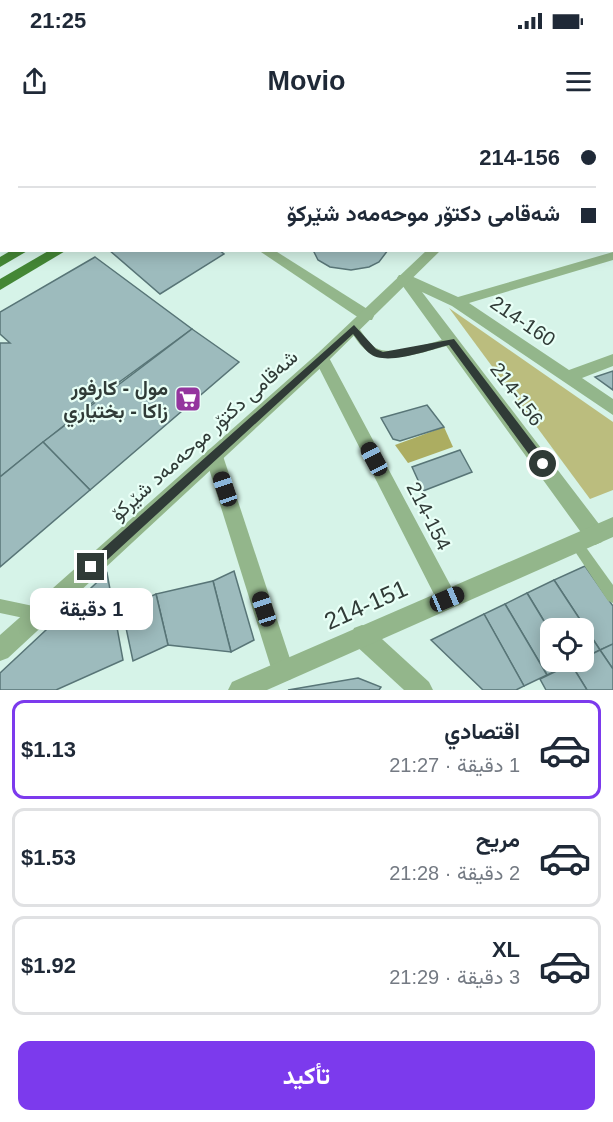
<!DOCTYPE html>
<html lang="ar">
<meta charset="utf-8">
<style>
:root{--surface:#fff;--page:#f6f6f7;--text:#1f2937;--muted:#747a83;--line:#e0e1e3;--accent:#7c3aed}
body{margin:0;font-family:Helvetica,Vazirmatn,sans-serif;background:var(--page);color:var(--text);direction:rtl;height:100vh;display:flex;flex-direction:column;font-size:22px;white-space:nowrap}
*{box-sizing:border-box;margin:0}
p{font-size:20px;color:var(--muted)}
.icon{flex:none;width:33px;height:33px;fill:none;stroke:currentColor;stroke-width:2;stroke-linecap:round;stroke-linejoin:round}
.map{position:relative;height:570px;overflow:hidden;direction:ltr}
.panel{display:flex;flex-direction:column;background:var(--surface);flex:1}
.panel>*{flex:none}
.guide{position:absolute;left:0px;top:0px;width:614px;height:132px;box-shadow:0 3px 15px #0003;direction:rtl;display:grid;align-content:center;height:132px;padding:0 18px;background:var(--surface)}
.tools{position:absolute;left:540px;top:498px;display:grid;gap:12px}
.tools a{display:grid;place-items:center;width:54px;height:54px;border-radius:12px;background:var(--surface);box-shadow:0 3px 15px #0003;font-size:30px}
.end{position:absolute;width:27px;height:27px;margin:-14px;border:8px solid #303b37;background:#fff;box-shadow:0 0 0 3px #fff}
.from{border-radius:50%}
.bubble{position:absolute;height:42px;border-radius:12px;background:var(--surface);box-shadow:0 3px 15px #0003;font-size:20px;font-weight:700;line-height:42px;text-align:center;direction:rtl}
.car{position:absolute;width:18px;height:36px;margin:-18px -9px;border-radius:8px;box-shadow:0 0 4px 2px #0007;background:linear-gradient(#222 24%,#8ab4d8 0 40%,#222 0 76%,#8ab4d8 0 86%,#222 0)}
.guide b{display:flex;align-items:center;gap:21px;height:57px;font-size:22px}
.guide b+b{border-top:2px solid var(--line)}
.guide i{width:15px;height:15px;background:var(--text)}
ul{padding:10px 0 0;list-style:none}
li{display:flex;align-items:center;gap:18px;height:99px;margin:0 12px 9px;padding:0 6px;border:3px solid var(--line);border-radius:12px}
li div{flex:1}
li b{display:block;font-size:22px}
li em{font-style:normal;font-weight:700}
li.selected{border-color:var(--accent)}
li>.icon{width:54px;height:54px;stroke-width:1.5}
.cta{display:flex;gap:12px;margin-top:auto;padding:12px 18px}
.cta a{flex:1;height:69px;border-radius:12px;background:var(--accent);color:#fff;font-size:24px;font-weight:700;line-height:69px;text-align:center}
.status{display:flex;justify-content:space-between;align-items:center;height:42px;padding:0 30px;background:var(--surface);direction:ltr}
.status svg{height:16px;fill:currentColor}
header{display:flex;justify-content:space-between;align-items:center;height:78px;padding:0 18px;background:var(--surface);font-size:27px;font-weight:700}
.map>svg:first-child{display:block}
</style>
<div class="status"><b>21:25</b><svg viewBox="0 0 49 12"><path d="M0 12V9h3v3zM5 12V6h3v6zM10 12V3h3v9zM15 12V0h3v12zM26 1h20v11H26zM47 4h2v5h-2z"/></svg></div>
<header><svg class="icon" aria-label="menu" viewBox="0 0 24 24"><path d="M4 6h16M4 12h16M4 18h16"/></svg>Movio<svg class="icon" aria-label="share" viewBox="0 0 24 24"><path d="M12 15V3M7 8l5-5 5 5M5 13v7h14v-7"/></svg></header>
<div class="map">
<svg width="613" height="570" viewBox="0 0 613 570">
<rect width="100%" height="100%" fill="#d6f3e8"/>
<polygon fill="#bbbd7e" points="449,188 613,302 613,370 590,379"/>
<polygon fill="#acad61" points="444,307 453,327 408,343 395,325"/>
<g fill="#9dbbbd" stroke="#587577" stroke-width="1.5">
<polygon points="506,0 565,0 503,2"/>
<polygon points="109,130 219,130 224,134 160,174"/>
<polygon points="313,130 388,130 379,142 369,147 351,150 330,147 318,140"/>
<polygon points="95,137 192,209 107,271 0,357 0,223 10,223 0,214 0,192"/>
<polygon points="192,209 239,242 90,370 43,322"/>
<polygon points="613,251 613,270 595,257"/>
<polygon points="427,285 444,307 400,321 393,319 381,298"/>
<polygon points="43,322 90,370 0,447 0,357"/>
<polygon points="460,330 472,352 423,371 412,347"/>
<polygon points="585,446 613,486 613,524 600,530 554,460"/>
<polygon points="234,451 254,520 231,532 213,461"/>
<polygon points="107,453 123,540 56,570 0,570 0,553"/>
<polygon points="554,460 600,530 584,538 584,508 550,508 550,511 527,473"/>
<polygon points="213,461 231,532 168,525 156,474"/>
<polygon points="527,473 550,511 550,542 569,542 571,544 547,555 505,484"/>
<polygon points="156,474 168,525 133,541 122,489"/>
<polygon points="505,484 547,555 524,566 484,494"/>
<polygon points="484,494 524,566 516,570 483,570 431,520"/>
<polygon points="613,524 613,549 600,530"/>
<polygon points="600,530 613,549 613,570 587,570 571,544 584,542 584,538"/>
<polygon points="571,544 587,570 546,570 540,559"/>
<polygon points="358,558 381,567 379,570 288,570"/>
</g>
<g fill="none" stroke-linecap="round" stroke-linejoin="round">
<g fill="#93b68b" fill-rule="evenodd">
<rect x="0" y="44" width="2" height="4"/>
<path d="M354 204 357 206C363 213 368 223 376 228 392 237 434 222 451 217L456 221 451 225C428 230 387 247 367 231 359 225 354 216 349 208Z"/>
<polygon points="576,417 580,419 613,465 613,483 608,481 572,427 570,423 572,419"/>
<polygon points="0,479 38,487 43,489 45,494 43,499 38,501 0,493"/>
</g>
<g fill="#93b68b" fill-rule="evenodd">
<polygon points="445,0 456,0 457,2 446,2"/>
<rect x="612" y="53" width="1" height="6"/>
<rect x="612" y="74" width="1" height="7"/>
<polygon points="258,130 274,130 372,192 374,196 372,200 362,200"/>
<polygon points="613,132 613,140 469,183 569,250 613,234 613,246 582,258 613,279 613,295 452,186 422,172 602,408 605,415 602,422 595,425 588,422 397,158 399,155 409,155 458,177"/>
<polygon points="322,232 327,234 454,472 458,479 454,486 447,490 440,486 314,238 317,234"/>
<polygon points="214,328 220,330 223,336 294,551 291,559 283,562 275,559 272,551 205,336 208,330"/>
<polygon points="362,505 370,508 429,562 433,570 404,570 354,524 351,516 354,508"/>
</g>
<g fill="#93b68b" fill-rule="evenodd">
<polygon points="592,0 602,0 591,2"/>
<polygon points="427,130 441,130 327,242 8,538 0,541 0,515 317,234"/>
<polygon points="613,397 613,417 267,570 228,570 232,562"/>
</g>
<g fill="#448735" fill-rule="evenodd">
<polygon points="275,0 286,0 274,2"/>
<polygon points="302,0 313,0 301,2"/>
<polygon points="12,130 29,130 0,147 0,137"/>
<polygon points="50,130 67,130 0,170 0,159"/>
</g>
</g>
<path fill="#303b37" d="M354 205 376 229 383 232 454 219 547 341V348H539L449 225C429 230 385 247 369 233 363 228 358 220 353 214L95 451H87V443Z"/>
<defs>
<symbol id="supermarket-square" viewBox="-11 -11 22 22"><rect x="-9" y="-9" width="18" height="18" rx="4" fill="#94359e" stroke="#e8fff6"/><path d="M-6-5.5h2.5l.6 2H6L4.5 2H-2.5L-4.4-4H-6ZM-1.5 3.2a1.3 1.3 0 1 0 .1 0ZM3 3.2a1.3 1.3 0 1 0 .1 0Z" fill="#fff"/></symbol>
</defs>
<g fill-rule="evenodd">
<use href="#supermarket-square" x="173" y="264" width="30" height="30"/>
</g>
<g text-anchor="middle" stroke-width="4.5" stroke-linejoin="round" paint-order="stroke">
<g font-size="20" fill="#303b37" stroke="#e8fff6">
<text transform="translate(523 201) rotate(34)" y="7">214-160</text>
<text transform="translate(517 274) rotate(53)" y="7">214-156</text>
<text transform="translate(204 315) rotate(-42)" y="7">شەقامی دکتۆر موحەمەد شێرکۆ</text>
<text transform="translate(429 396) rotate(63)" y="7">214-154</text>
</g>
<g font-size="20" font-weight="bold" fill="#303b37" stroke="#e8fff6" text-anchor="end">
<text x="168" y="275">مول - كارفور<tspan x="168" dy="23">زاكا - بختياري</tspan></text>
</g>
<g font-size="24" fill="#303b37" stroke="#e8fff6">
<text transform="translate(366 485) rotate(-24)" y="8">214-151</text>
</g>
</g>
</svg>
<div class="tools">
<a><svg class="icon" aria-label="locate" viewBox="0 0 24 24"><circle cx="12" cy="12" r="6"/><path d="M12 2v4M12 18v4M2 12h4M18 12h4"/></svg></a>
</div>
<i class="end from" style="left:543px;top:344px"></i>
<i class="end" style="left:91px;top:447px"></i>
<div class="bubble" style="left:30px;top:468px;width:123px">1 دقيقة</div>
<i class="car" style="left:374px;top:339px;rotate:332deg"></i>
<i class="car" style="left:225px;top:369px;rotate:341deg"></i>
<i class="car" style="left:447px;top:479px;rotate:67deg"></i>
<i class="car" style="left:264px;top:489px;rotate:342deg"></i>
<div class="guide">
<b><i class="from"></i>214-156</b>
<b><i></i>شەقامی دکتۆر موحەمەد شێرکۆ</b>
</div>
</div>
<section class="panel">
<ul>
<li class="selected"><svg class="icon" aria-label="car" viewBox="0 0 24 24"><path d="M5 17H2v-5l4-1 3-4h7l3 4 3 1v5h-3M9 17h6M6 11h13"/><circle cx="7" cy="17" r="2"/><circle cx="17" cy="17" r="2"/></svg><div><b>اقتصادي</b><p>1 دقيقة · 21:27</p></div><em>$1.13</em></li>
<li><svg class="icon" aria-label="car" viewBox="0 0 24 24"><path d="M5 17H2v-5l4-1 3-4h7l3 4 3 1v5h-3M9 17h6M6 11h13"/><circle cx="7" cy="17" r="2"/><circle cx="17" cy="17" r="2"/></svg><div><b>مريح</b><p>2 دقيقة · 21:28</p></div><em>$1.53</em></li>
<li><svg class="icon" aria-label="car" viewBox="0 0 24 24"><path d="M5 17H2v-5l4-1 3-4h7l3 4 3 1v5h-3M9 17h6M6 11h13"/><circle cx="7" cy="17" r="2"/><circle cx="17" cy="17" r="2"/></svg><div><b>XL</b><p>3 دقيقة · 21:29</p></div><em>$1.92</em></li>
</ul>
<div class="cta"><a>تأكيد</a></div>
</section>
